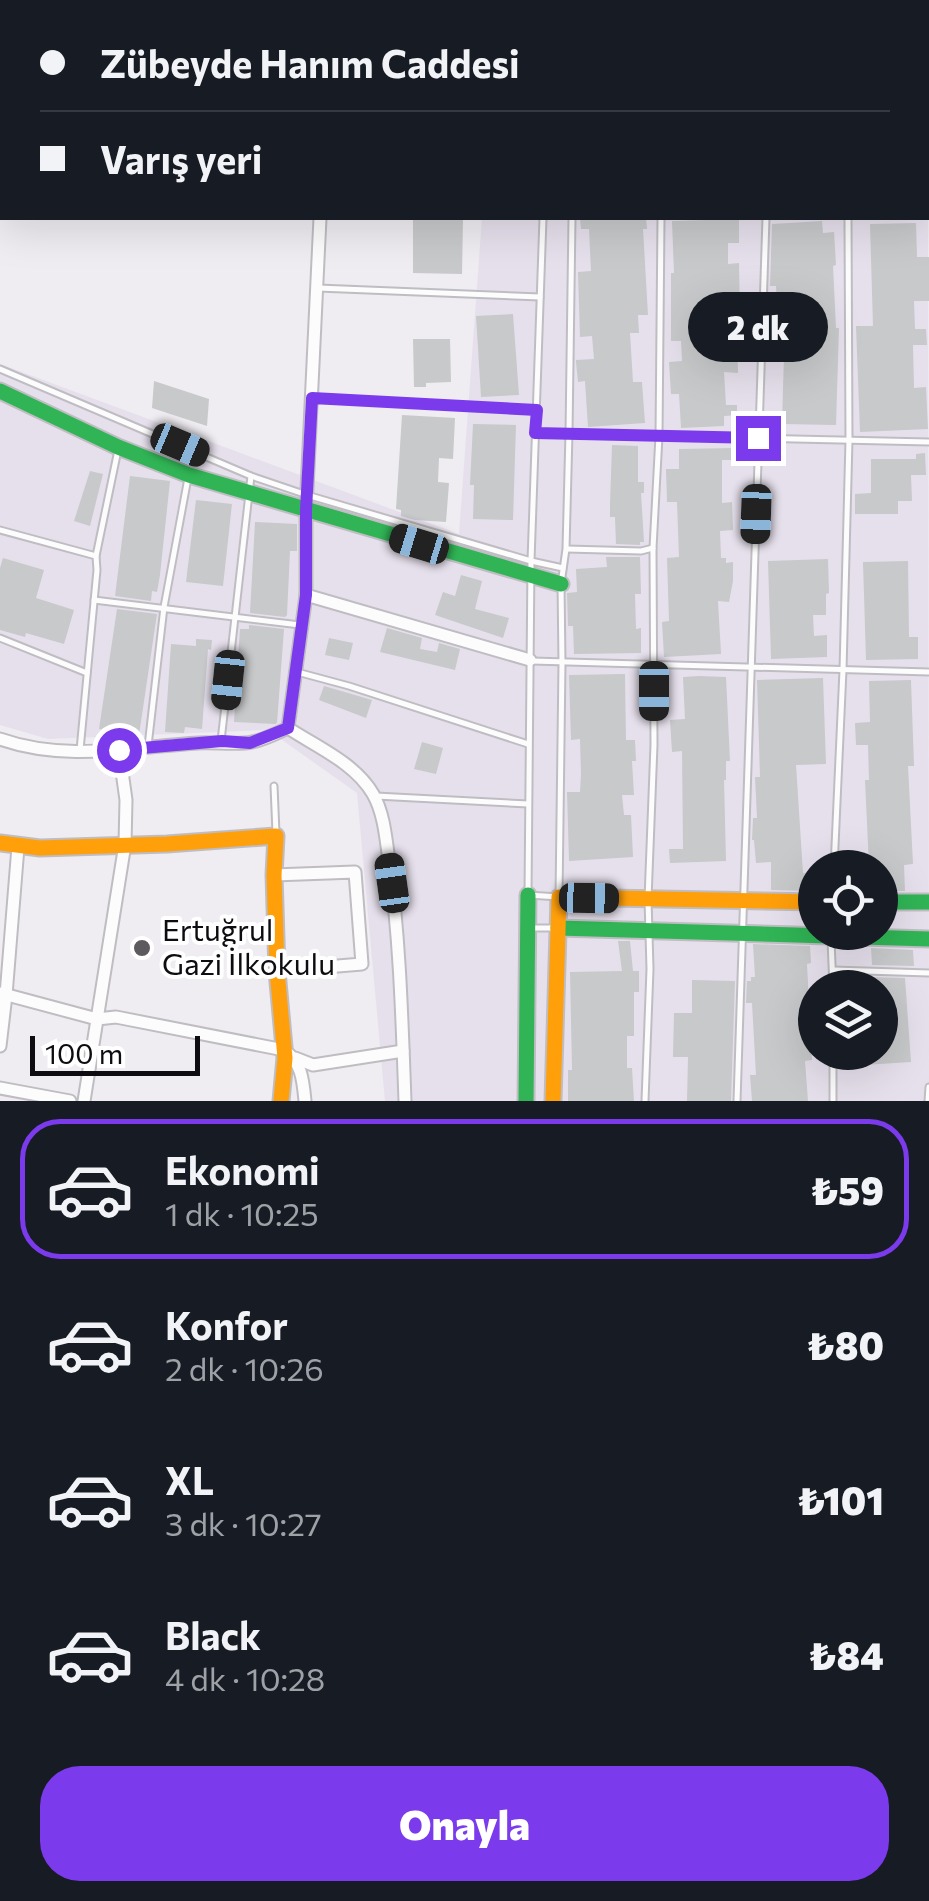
<!DOCTYPE html>
<html lang="tr">
<meta charset="utf-8">
<style>
:root{--surface:#171b24;--page:#242831;--text:#f1f3f6;--muted:#9ea1a6;--line:#363941;--accent:#7c3aed}
body{margin:0;font-family:Commissioner,sans-serif;background:var(--page);color:var(--text);height:100vh;display:flex;flex-direction:column;font-size:38px;white-space:nowrap}
*{box-sizing:border-box;margin:0}
p{font-size:32px;color:var(--muted)}
.icon{flex:none;width:55px;height:55px;fill:none;stroke:currentColor;stroke-width:2;stroke-linecap:round;stroke-linejoin:round}
.map{position:relative;height:1101px;overflow:hidden}
.panel{display:flex;flex-direction:column;background:var(--surface);flex:1}
.panel>*{flex:none}
.hud{position:absolute;left:0px;top:0px;width:930px;height:220px;box-shadow:0 10px 40px #0002;display:grid;align-content:center;height:220px;padding:0 40px;background:var(--surface)}
.fabs{position:absolute;left:798px;top:850px;display:grid;gap:20px}
.fabs a{display:grid;place-items:center;width:100px;height:100px;border-radius:50%;background:var(--surface);box-shadow:0 10px 40px #0002;font-size:50px}
.scale{position:absolute;left:30px;bottom:25px;width:170px;box-sizing:border-box;padding-left:10px;border:5px solid #0e0c10;border-top:0;font-size:28px;line-height:35px;white-space:nowrap;color:#0e0c10;-webkit-text-stroke:8px #fff;paint-order:stroke}
.end{position:absolute;width:45px;height:45px;margin:-22px;border:12px solid #7c3aed;background:#fff;box-shadow:0 0 0 5px #fff}
.from{border-radius:50%}
.bubble{position:absolute;height:70px;border-radius:35px;background:var(--surface);box-shadow:0 10px 40px #0002;font-size:32px;font-weight:800;line-height:70px;text-align:center}
.car{position:absolute;width:30px;height:60px;margin:-30px -15px;border-radius:12px;box-shadow:0 0 8px 2px #0007;background:linear-gradient(#222 24%,#8ab4d8 0 40%,#222 0 76%,#8ab4d8 0 86%,#222 0)}
.hud b{display:flex;align-items:center;gap:35px;height:95px;font-size:38px}
.hud b+b{border-top:2px solid var(--line)}
.hud i{width:25px;height:25px;background:var(--text)}
ul{padding:18px 0 0;list-style:none}
li{display:flex;align-items:center;gap:30px;height:140px;margin:0 20px 15px;padding:0 20px;border:5px solid transparent;border-radius:40px}
li div{flex:1}
li b{display:block;font-size:38px}
li em{font-style:normal;font-weight:800}
li.on{border-color:var(--accent)}
li>.icon{width:90px;height:90px;stroke-width:1.5}
.primary-button{display:flex;gap:20px;margin-top:auto;padding:20px 40px}
.primary-button a{flex:1;height:115px;border-radius:40px;background:var(--accent);color:#fff;font-size:40px;font-weight:800;line-height:115px;text-align:center}
.map>svg:first-child{display:block}
</style>
<div class="map">
<svg width="929" height="1101" viewBox="0 0 929 1101">
<rect width="100%" height="100%" fill="#efecf2"/>
<path fill="#e6e0ec" fill-rule="evenodd" d="M928 198 929 1101H385L357 793 268 730 48 739 0 725V364L459 534 482 218H928ZM815 868H880V932H815ZM815 988H880V1052H815Z"/>
<g fill="none" stroke-linecap="round" stroke-linejoin="round">
<g stroke="#b0a7bc" stroke-width="4">
<polyline points="0,92 2,93"/>
<polyline points="928,177 929,177"/>
</g>
</g>
<g fill="#c8c9ca">
<polygon points="413,218 463,218 462,274 413,273"/>
<polygon points="646,218 647,229 643,229 648,315 638,315 639,333 630,333 633,382 642,382 645,423 588,427 585,381 578,382 576,362 576,360 594,359 592,336 580,337 578,272 591,271 589,229 581,229 580,219"/>
<polygon points="739,219 739,243 728,243 728,264 739,263 740,317 737,317 738,373 724,372 726,405 737,405 737,415 724,416 724,426 681,428 679,394 671,394 669,362 682,361 681,341 671,341 671,273 674,273 672,221"/>
<polygon points="822,221 823,233 834,232 836,265 833,266 836,328 839,328 836,425 782,424 785,320 769,321 769,307 777,307 776,286 770,286 772,224"/>
<polygon points="916,223 917,257 929,257 929,301 914,301 915,329 926,329 927,345 913,345 914,388 926,387 928,429 860,432 856,326 873,326 870,224"/>
<polygon points="513,314 519,395 481,397 476,316"/>
<polygon points="413,339 450,339 451,382 426,383 426,387 414,387"/>
<polygon points="154,381 209,399 207,426 152,408"/>
<polygon points="402,415 455,418 453,459 439,458 438,482 449,483 446,522 415,520 401,516 401,510 396,509"/>
<polygon points="473,424 516,425 513,520 473,519 474,485 470,485"/>
<polygon points="612,445 638,446 638,482 644,482 644,493 641,493 644,542 640,542 640,545 616,544 615,517 610,517 610,504"/>
<polygon points="734,448 734,460 722,460 722,503 732,502 733,530 720,531 721,558 726,558 726,563 733,562 733,581 729,602 718,601 721,654 664,657 662,622 669,621 667,558 679,557 677,502 667,502 666,469 679,469 679,449"/>
<polygon points="925,453 926,475 911,475 912,501 898,501 898,514 855,514 855,494 871,493 871,459 916,459 916,454"/>
<polygon points="90,471 103,474 90,526 74,521"/>
<polygon points="130,476 170,481 160,575 157,592 152,591 151,601 115,596"/>
<polygon points="196,500 232,504 223,586 186,582"/>
<polygon points="255,522 297,524 297,551 290,551 287,615 285,617 250,613"/>
<polygon points="606,557 640,557 641,594 635,594 636,629 641,628 641,653 574,654 573,626 568,626 567,593 577,592 576,569 607,567"/>
<polygon points="3,558 44,570 36,598 74,610 64,644 26,633 25,637 0,630 0,568"/>
<polygon points="828,559 829,593 826,594 826,615 813,615 814,636 827,635 827,657 771,659 768,561"/>
<polygon points="908,561 909,637 918,637 918,659 866,660 863,562"/>
<polygon points="461,575 482,581 475,609 509,618 503,638 435,615 443,592 455,596"/>
<polygon points="117,609 157,614 139,735 99,729"/>
<polygon points="249,625 284,629 277,723 275,724 234,722 240,629 249,629"/>
<polygon points="387,628 422,638 420,649 437,652 439,643 460,649 455,670 380,652"/>
<polygon points="329,638 353,643 349,660 325,655"/>
<polygon points="196,639 212,640 211,650 208,649 202,729 185,727 184,733 165,732 171,644 196,646"/>
<polygon points="625,674 626,740 635,740 636,761 632,761 634,795 622,795 624,815 631,815 633,857 569,861 567,792 580,792 581,774 580,739 571,740 569,675"/>
<polygon points="699,676 726,677 730,761 726,761 726,780 724,780 726,861 670,863 669,849 683,849 682,751 672,752 670,720 685,719 683,677"/>
<polygon points="823,678 826,764 796,765 803,873 814,872 814,891 771,890 771,862 756,863 754,840 752,840 753,818 757,818 755,777 760,777 757,680"/>
<polygon points="911,680 914,766 908,766 913,864 904,865 905,891 880,891 880,866 869,866 865,780 869,780 868,745 856,745 855,723 870,722 869,681"/>
<polygon points="324,686 372,700 366,718 319,700"/>
<polygon points="422,742 443,748 436,774 414,769"/>
<polygon points="618,941 630,941 633,971 639,971 639,992 634,992 634,1036 627,1036 627,1068 632,1068 634,1101 568,1101 568,1070 572,1070 570,972 622,971"/>
<polygon points="753,944 810,946 811,963 807,964 812,1060 805,1061 808,1101 752,1101 750,1075 756,1075 752,1003 746,1003 747,981 751,981 751,977 755,977"/>
<polygon points="871,948 913,950 914,966 872,965"/>
<polygon points="867,977 905,978 911,1062 848,1066 848,1052 880,1052 880,988 849,988 848,979"/>
<polygon points="692,980 735,981 731,1101 687,1101 688,1057 673,1057 674,1013 692,1013"/>
</g>
<g fill="none" stroke-linecap="round" stroke-linejoin="round">
<defs>
<g id="lane">
<polyline points="0,21 2,23"/>
<polyline points="543,218 531,561 528,895 559,897 562,663 561,584 566,549 569,433 572,218"/>
<polyline points="318,288 540,297"/>
<polyline points="0,369 251,476 307,495 531,561 563,568"/>
<polyline points="312,397 537,410"/>
<polyline points="535,433 929,442"/>
<polyline points="0,530 96,556"/>
<polyline points="567,549 641,551 653,548"/>
<polyline points="94,600 300,625"/>
<polyline points="0,638 87,673"/>
<polyline points="532,661 929,672"/>
<polyline points="297,672 349,686 528,744"/>
<polyline points="221,741 251,476"/>
<polyline points="148,746 164,607 188,478"/>
<polyline points="80,750 97,570 96,556 118,450"/>
<polyline points="274,786 276,833"/>
<polyline points="376,796 528,804"/>
<polyline points="834,868 843,670 849,440 848,218"/>
<polyline points="529,928 553,928"/>
<polyline points="831,940 833,988"/>
<polyline points="833,970 929,973"/>
<polyline points="833,1052 833,1101"/>
<polyline points="645,1101 650,969 648,899 654,745 653,548 659,436 661,218"/>
<polyline points="737,1101 766,218"/>
<polyline points="928,1101 929,1087"/>
</g>
<g id="street">
<polyline points="310,2 310,0"/>
<polyline points="901,2 901,0"/>
<polyline points="928,212 929,212"/>
<polyline points="306,595 530,660"/>
<polyline points="288,728 306,595 306,510 320,218"/>
<path d="M288 728C317 747 355 763 373 794 384 813 386 839 389 861 400 940 402 1021 405 1101"/>
<path d="M0 739C65 762 131 747 198 743 213 742 240 745 252 742 264 740 277 733 288 728"/>
<polyline points="274,875 355,872 362,964 277,971"/>
<path d="M0 993 97 1019 116 1017 284 1050C302 1063 303 1080 305 1101"/>
<polyline points="0,1046 6,995 18,847"/>
<polyline points="295,1058 313,1065 403,1051"/>
<polyline points="0,1088 70,1101"/>
<polyline points="84,1101 125,844 126,800 119,750"/>
</g>
<g id="fast">
<polyline points="0,391 118,447 189,475 561,584"/>
<polyline points="880,902 929,902"/>
<polyline points="558,928 929,939"/>
<polyline points="526,1101 528,895"/>
</g>
<g id="slow">
<polyline points="0,843 40,848 167,844 276,836 274,875 277,971 285,1058 281,1101"/>
<polyline points="553,1101 559,897 815,902"/>
</g>
</defs>
<use href="#lane" stroke="#bfbdc2" stroke-width="9"/>
<use href="#street" stroke="#bfbdc2" stroke-width="15"/>
<use href="#fast" stroke="#bfbdc2" stroke-width="19"/>
<use href="#slow" stroke="#bfbdc2" stroke-width="19"/>
<use href="#lane" stroke="#fdfcfd" stroke-width="5"/>
<use href="#street" stroke="#fdfcfd" stroke-width="11"/>
<use href="#fast" stroke="#30b455" stroke-width="15"/>
<use href="#slow" stroke="#ff9f0a" stroke-width="15"/>
</g>
<g fill="none" stroke-linecap="round" stroke-linejoin="round">
<polyline stroke="#7c3aed" stroke-width="12" points="119,750 222,741 250,743 288,728 306,595 306,510 312,398 537,410 535,433 758,438"/>
</g>
<circle fill="#5d5a5f" stroke="#fff" stroke-width="4" cx="142" cy="948" r="10"/>
<g text-anchor="middle" stroke-width="8" stroke-linejoin="round" paint-order="stroke">
<g font-size="30" fill="#0e0c10" stroke="#fff" text-anchor="start">
<text x="162" y="941">Ertuğrul<tspan x="162" dy="34">Gazi İlkokulu</tspan></text>
</g>
</g>
</svg>
<div class="fabs">
<a><svg class="icon" aria-label="locate" viewBox="0 0 24 24"><circle cx="12" cy="12" r="6"/><path d="M12 2v4M12 18v4M2 12h4M18 12h4"/></svg></a>
<a><svg class="icon" aria-label="layers" viewBox="0 0 24 24"><path d="M12 4l9 5-9 5-9-5zM3 14l9 5 9-5"/></svg></a>
</div>
<div class="scale">100 m</div>
<i class="end from" style="left:119px;top:750px"></i>
<i class="end" style="left:758px;top:438px"></i>
<div class="bubble" style="left:688px;top:292px;width:140px">2 dk</div>
<i class="car" style="left:180px;top:445px;rotate:113deg"></i>
<i class="car" style="left:756px;top:514px;rotate:182deg"></i>
<i class="car" style="left:419px;top:544px;rotate:287deg"></i>
<i class="car" style="left:228px;top:680px;rotate:186deg"></i>
<i class="car" style="left:654px;top:691px;rotate:180deg"></i>
<i class="car" style="left:392px;top:883px;rotate:352deg"></i>
<i class="car" style="left:589px;top:898px;rotate:91deg"></i>
<div class="hud">
<b><i class="from"></i>Zübeyde Hanım Caddesi</b>
<b><i></i>Varış yeri</b>
</div>
</div>
<section class="panel">
<ul>
<li class="on"><svg class="icon" aria-label="car" viewBox="0 0 24 24"><path d="M5 17H2v-5l4-1 3-4h7l3 4 3 1v5h-3M9 17h6M6 11h13"/><circle cx="7" cy="17" r="2"/><circle cx="17" cy="17" r="2"/></svg><div><b>Ekonomi</b><p>1 dk · 10:25</p></div><em>₺59</em></li>
<li><svg class="icon" aria-label="car" viewBox="0 0 24 24"><path d="M5 17H2v-5l4-1 3-4h7l3 4 3 1v5h-3M9 17h6M6 11h13"/><circle cx="7" cy="17" r="2"/><circle cx="17" cy="17" r="2"/></svg><div><b>Konfor</b><p>2 dk · 10:26</p></div><em>₺80</em></li>
<li><svg class="icon" aria-label="car" viewBox="0 0 24 24"><path d="M5 17H2v-5l4-1 3-4h7l3 4 3 1v5h-3M9 17h6M6 11h13"/><circle cx="7" cy="17" r="2"/><circle cx="17" cy="17" r="2"/></svg><div><b>XL</b><p>3 dk · 10:27</p></div><em>₺101</em></li>
<li><svg class="icon" aria-label="car" viewBox="0 0 24 24"><path d="M5 17H2v-5l4-1 3-4h7l3 4 3 1v5h-3M9 17h6M6 11h13"/><circle cx="7" cy="17" r="2"/><circle cx="17" cy="17" r="2"/></svg><div><b>Black</b><p>4 dk · 10:28</p></div><em>₺84</em></li>
</ul>
<div class="primary-button"><a>Onayla</a></div>
</section>
